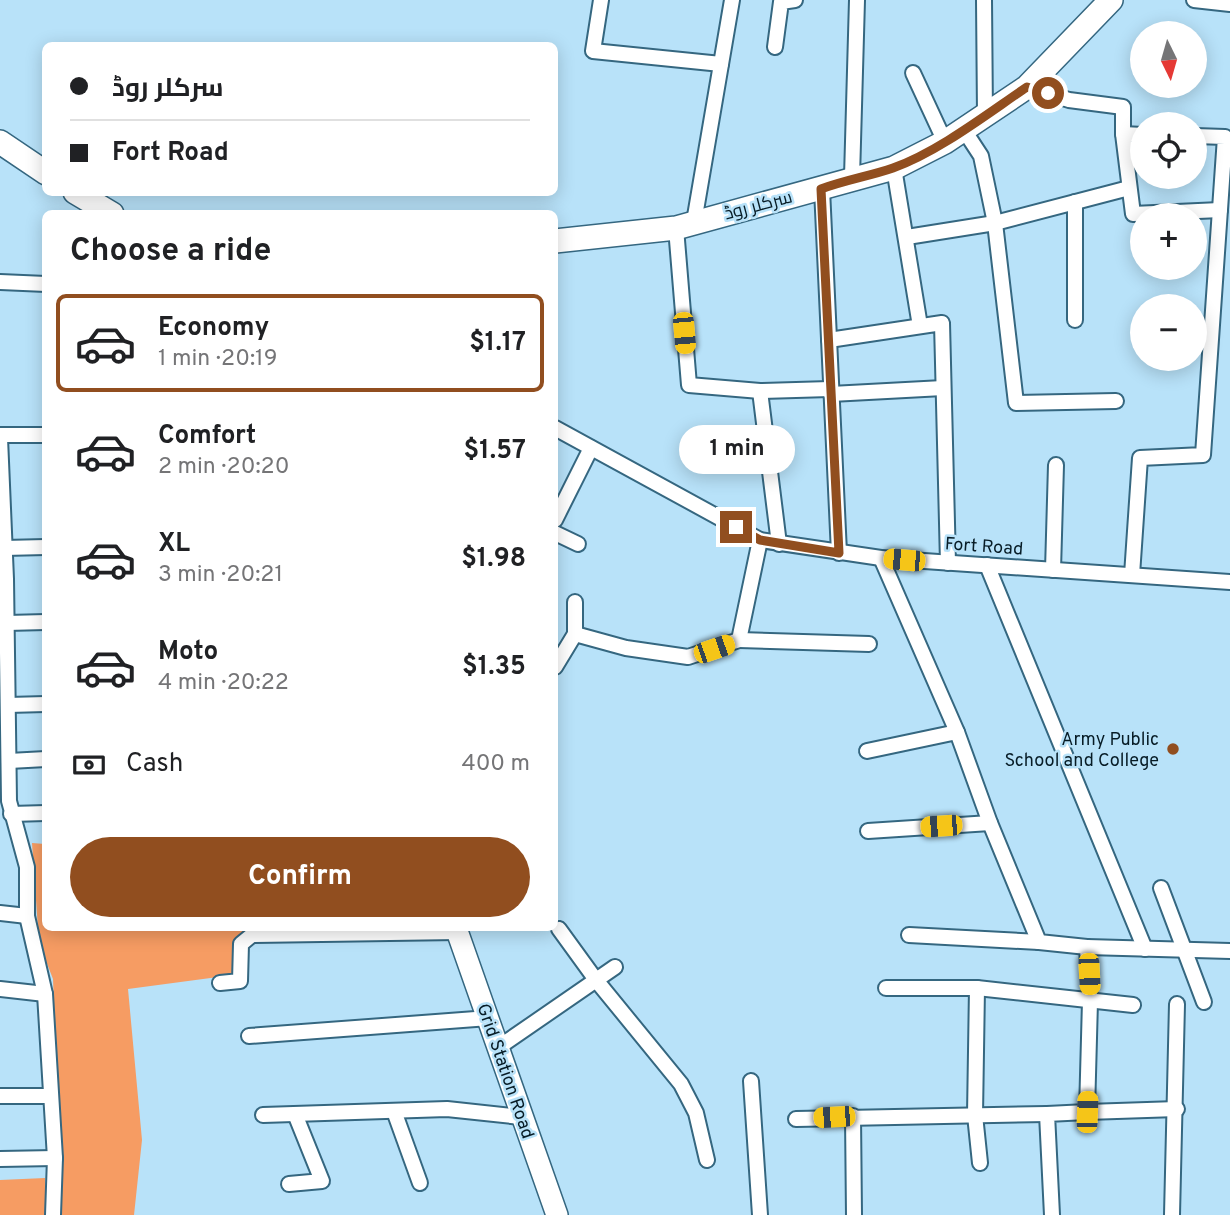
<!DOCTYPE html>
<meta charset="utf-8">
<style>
:root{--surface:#fff;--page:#f6f6f6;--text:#202124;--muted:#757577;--line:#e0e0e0;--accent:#914e1f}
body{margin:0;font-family:Overpass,Cairo,sans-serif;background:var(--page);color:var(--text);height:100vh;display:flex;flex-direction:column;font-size:26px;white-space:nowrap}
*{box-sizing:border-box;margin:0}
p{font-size:23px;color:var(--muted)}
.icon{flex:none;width:38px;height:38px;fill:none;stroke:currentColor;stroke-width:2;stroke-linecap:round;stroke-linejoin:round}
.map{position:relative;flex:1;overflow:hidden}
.details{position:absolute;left:42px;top:210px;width:516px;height:721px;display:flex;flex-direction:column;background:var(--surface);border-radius:10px;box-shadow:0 4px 18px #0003}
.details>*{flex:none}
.hud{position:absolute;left:42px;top:42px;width:516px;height:154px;border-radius:10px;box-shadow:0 4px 18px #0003;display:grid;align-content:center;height:154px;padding:0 28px;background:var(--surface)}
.needle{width:46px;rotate:175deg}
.controls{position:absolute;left:1130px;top:21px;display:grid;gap:14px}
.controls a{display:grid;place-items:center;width:77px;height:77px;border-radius:50%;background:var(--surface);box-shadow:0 4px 18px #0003;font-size:35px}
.end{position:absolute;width:32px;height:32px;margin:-16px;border:9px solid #914e1f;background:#fff;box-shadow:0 0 0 4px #fff}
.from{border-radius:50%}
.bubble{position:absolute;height:49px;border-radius:24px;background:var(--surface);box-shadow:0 4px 18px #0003;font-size:23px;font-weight:700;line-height:49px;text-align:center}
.car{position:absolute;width:21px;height:42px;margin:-21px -10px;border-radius:9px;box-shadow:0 0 5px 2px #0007;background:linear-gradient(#f5c518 24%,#345 0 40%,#f5c518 0 76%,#345 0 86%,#f5c518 0)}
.hud b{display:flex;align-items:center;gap:24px;height:66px;font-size:26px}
.hud b+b{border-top:2px solid var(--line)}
.hud i{width:18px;height:18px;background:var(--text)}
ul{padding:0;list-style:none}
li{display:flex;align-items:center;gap:21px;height:98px;margin:0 14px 10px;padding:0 14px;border:4px solid transparent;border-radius:10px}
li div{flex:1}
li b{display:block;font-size:26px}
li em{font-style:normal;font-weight:700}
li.active{border-color:var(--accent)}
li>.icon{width:63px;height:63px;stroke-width:1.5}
h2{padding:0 28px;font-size:32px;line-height:84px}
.pay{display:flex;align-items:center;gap:18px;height:77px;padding:0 28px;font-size:26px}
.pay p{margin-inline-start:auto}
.primary-button{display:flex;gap:14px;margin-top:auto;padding:14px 28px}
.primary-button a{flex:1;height:80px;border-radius:42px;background:var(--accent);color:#fff;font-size:28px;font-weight:700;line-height:80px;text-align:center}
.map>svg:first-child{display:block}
</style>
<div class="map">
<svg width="1230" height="1215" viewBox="0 0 1230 1215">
<rect width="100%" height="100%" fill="#b8e2f9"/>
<g fill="#f69c63">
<polygon points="32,843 45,844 46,928 247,928 234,944 233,975 128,989 142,1140 134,1215 62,1215 53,979 39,943"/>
<polygon points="45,1178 46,1215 0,1215 0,1180"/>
</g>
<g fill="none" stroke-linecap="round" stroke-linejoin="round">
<defs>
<g id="minor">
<polyline points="601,0 593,51 721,64"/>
<polyline points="984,0 985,115"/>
<polyline points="1194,0 1230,4"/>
<polyline points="775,47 781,2 795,0"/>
<polyline points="913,73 945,142"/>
<polyline points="1027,87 1069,100 1123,107 1123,134 1133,214 1220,210"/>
<polyline points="964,130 981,156 995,223 1016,403 1116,401"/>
<polyline points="1123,134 1143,135"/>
<polyline points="894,168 920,326"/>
<polyline points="852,177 857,0"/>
<polyline points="822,189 839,553"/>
<polyline points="694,222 732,0"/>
<polyline points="676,228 689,385 760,391 830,389"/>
<polyline points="907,237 995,223 1129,188"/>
<polyline points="0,282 46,284"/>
<polyline points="1075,320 1075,202"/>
<polyline points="829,340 942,323 948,563"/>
<polyline points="760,391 779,544"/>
<polyline points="831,394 943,388"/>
<polyline points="555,428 760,540 881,558 1230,582"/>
<polyline points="0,435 46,435"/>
<polyline points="0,438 6,579 9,801 27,867 27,916 45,994 55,1158 53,1215"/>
<polyline points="555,520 591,448"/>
<polyline points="555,533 578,544"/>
<polyline points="4,548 46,547"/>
<polyline points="881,558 957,732 990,823 1039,942 1087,947 1090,1001 1087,1112 1047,1114 1052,1215"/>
<polyline points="987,565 1145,949"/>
<polyline points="1053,570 1056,465"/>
<polyline points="1132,575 1140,458 1203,455 1225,137 1195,136"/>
<polyline points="7,623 46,622"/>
<polyline points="575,634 626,648 688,657 739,640 760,540"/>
<polyline points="739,640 869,644"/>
<polyline points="555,667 575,634 575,602"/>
<polyline points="8,705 46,704"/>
<polyline points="867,751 957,732"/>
<polyline points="9,761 46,759"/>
<polyline points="11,814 46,813"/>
<polyline points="868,831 990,823"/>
<polyline points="1161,888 1204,1002"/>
<polyline points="0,913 27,916"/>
<polyline points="559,929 596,980 681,1084 696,1113 707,1160"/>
<polyline points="909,935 1039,942"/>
<polyline points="1087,947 1230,951"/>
<polyline points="220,983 240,981 241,944 252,935 458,932"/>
<polyline points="886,988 977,988 1133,1005"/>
<polyline points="977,988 975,1115 980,1163"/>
<polyline points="0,989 45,994"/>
<polyline points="249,1036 489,1018"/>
<polyline points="499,1047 615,967"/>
<polyline points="751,1081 760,1215"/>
<polyline points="0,1096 50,1096"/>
<polyline points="394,1111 420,1183"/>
<polyline points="1087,1112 1177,1109"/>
<polyline points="263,1115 447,1109 521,1117"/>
<polyline points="853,1116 854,1215"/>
<polyline points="796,1119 1047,1114"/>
<polyline points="0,1159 55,1158"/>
<polyline points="289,1184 322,1181 295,1114"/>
<polyline points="1172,1215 1177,1004"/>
</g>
<polyline id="secondary" points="456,928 557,1215"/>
<g id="primary">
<polyline points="0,142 46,173"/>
<polyline points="75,192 112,214"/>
<polyline points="555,241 676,228 894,168 945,142 1027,87 1111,0"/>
</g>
</defs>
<use href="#minor" stroke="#356780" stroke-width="18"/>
<use href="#secondary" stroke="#356780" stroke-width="24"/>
<use href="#primary" stroke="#356780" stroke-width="26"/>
<use href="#minor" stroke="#fff" stroke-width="14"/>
<use href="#secondary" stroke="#fff" stroke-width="21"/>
<use href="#primary" stroke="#fff" stroke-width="23"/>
</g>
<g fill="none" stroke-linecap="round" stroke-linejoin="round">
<path stroke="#914e1f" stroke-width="9" d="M736 527 760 540 839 553 821 189C845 180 870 176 893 168 938 152 987 114 1027 87L1048 93"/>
</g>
<circle fill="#914e1f" stroke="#b8e2f9" stroke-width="2.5" cx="1173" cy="749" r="7"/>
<g text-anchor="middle" stroke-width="5" stroke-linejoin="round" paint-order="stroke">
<g font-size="18" fill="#071c26" stroke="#b8e2f9">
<text transform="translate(758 205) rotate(-15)" y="6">سرکلر روڈ</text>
<text transform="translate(984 546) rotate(4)" y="6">Fort Road</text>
<text transform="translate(506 1071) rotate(71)" y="6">Grid Station Road</text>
</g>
<g font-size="18" fill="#071c26" stroke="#b8e2f9" text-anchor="end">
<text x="1159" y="745">Army Public<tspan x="1159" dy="21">School and College</tspan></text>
</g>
</g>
</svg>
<div class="controls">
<a><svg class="needle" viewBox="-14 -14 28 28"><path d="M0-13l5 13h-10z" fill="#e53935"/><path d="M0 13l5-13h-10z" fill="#757577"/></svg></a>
<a><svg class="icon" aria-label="locate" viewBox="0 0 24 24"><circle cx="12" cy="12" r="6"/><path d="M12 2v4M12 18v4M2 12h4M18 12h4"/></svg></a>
<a>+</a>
<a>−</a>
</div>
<i class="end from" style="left:1048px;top:93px"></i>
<i class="end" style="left:736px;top:527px"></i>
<div class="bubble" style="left:679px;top:425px;width:116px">1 min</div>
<i class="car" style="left:684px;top:333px;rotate:175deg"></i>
<i class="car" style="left:904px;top:560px;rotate:275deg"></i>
<i class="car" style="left:714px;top:649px;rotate:71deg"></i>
<i class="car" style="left:941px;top:826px;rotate:266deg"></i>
<i class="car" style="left:1089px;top:974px;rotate:177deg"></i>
<i class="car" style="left:1087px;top:1112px;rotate:2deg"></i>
<i class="car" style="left:834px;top:1117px;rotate:267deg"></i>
<div class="hud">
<b><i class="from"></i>سرکلر روڈ</b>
<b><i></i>Fort Road</b>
</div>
<section class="details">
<h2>Choose a ride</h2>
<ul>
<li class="active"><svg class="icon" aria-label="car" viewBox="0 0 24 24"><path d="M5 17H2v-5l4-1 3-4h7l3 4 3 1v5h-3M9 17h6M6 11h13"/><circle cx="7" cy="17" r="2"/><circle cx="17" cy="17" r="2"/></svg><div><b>Economy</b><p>1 min · 20:19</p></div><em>$1.17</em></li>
<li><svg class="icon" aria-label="car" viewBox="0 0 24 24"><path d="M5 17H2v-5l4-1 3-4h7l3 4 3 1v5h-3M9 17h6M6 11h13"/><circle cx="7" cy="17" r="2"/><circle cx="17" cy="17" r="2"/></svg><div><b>Comfort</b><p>2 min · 20:20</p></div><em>$1.57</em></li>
<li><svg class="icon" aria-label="car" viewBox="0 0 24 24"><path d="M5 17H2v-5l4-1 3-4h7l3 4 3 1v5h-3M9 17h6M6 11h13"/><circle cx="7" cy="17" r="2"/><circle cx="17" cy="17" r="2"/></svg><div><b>XL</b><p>3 min · 20:21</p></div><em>$1.98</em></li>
<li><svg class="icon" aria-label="car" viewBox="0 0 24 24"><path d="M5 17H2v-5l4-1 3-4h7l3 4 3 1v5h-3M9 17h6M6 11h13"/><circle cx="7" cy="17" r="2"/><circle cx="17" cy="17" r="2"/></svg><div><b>Moto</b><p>4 min · 20:22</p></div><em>$1.35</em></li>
</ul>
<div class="pay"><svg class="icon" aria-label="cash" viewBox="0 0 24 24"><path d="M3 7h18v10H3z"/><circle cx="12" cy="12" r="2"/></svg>Cash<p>400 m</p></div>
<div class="primary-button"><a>Confirm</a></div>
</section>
</div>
